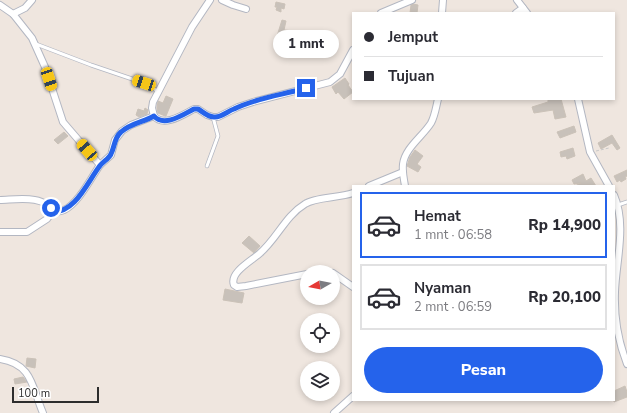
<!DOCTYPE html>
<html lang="id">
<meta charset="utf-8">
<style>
:root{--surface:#fff;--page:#f2f2f3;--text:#2b2b33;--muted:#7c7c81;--line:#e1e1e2;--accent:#2563eb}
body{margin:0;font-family:"Nunito Sans",sans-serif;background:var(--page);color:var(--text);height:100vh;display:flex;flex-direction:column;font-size:15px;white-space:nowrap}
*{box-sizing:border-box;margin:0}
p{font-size:13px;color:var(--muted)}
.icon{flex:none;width:22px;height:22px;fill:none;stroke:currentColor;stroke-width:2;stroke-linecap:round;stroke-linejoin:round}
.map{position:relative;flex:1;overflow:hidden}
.details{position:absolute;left:352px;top:185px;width:263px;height:216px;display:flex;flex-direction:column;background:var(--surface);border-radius:0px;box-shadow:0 2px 6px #0003}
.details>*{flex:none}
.banner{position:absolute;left:352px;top:12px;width:263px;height:88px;border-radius:0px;box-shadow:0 2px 6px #0003;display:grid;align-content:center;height:88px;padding:0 12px;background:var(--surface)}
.needle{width:26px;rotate:261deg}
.buttons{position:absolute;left:300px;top:265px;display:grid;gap:8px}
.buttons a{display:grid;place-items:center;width:40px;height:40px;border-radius:50%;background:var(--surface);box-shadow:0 2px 6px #0003;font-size:20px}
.scale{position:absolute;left:12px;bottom:10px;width:87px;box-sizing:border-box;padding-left:4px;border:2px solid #2d2d2d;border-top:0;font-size:11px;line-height:14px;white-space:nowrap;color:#2d2d2d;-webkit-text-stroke:3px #fff;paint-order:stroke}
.end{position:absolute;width:18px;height:18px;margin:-9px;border:5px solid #2563eb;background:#fff;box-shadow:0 0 0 2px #fff}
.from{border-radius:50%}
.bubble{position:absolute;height:28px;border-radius:14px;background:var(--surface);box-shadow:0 2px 6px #0003;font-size:13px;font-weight:800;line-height:28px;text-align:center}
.car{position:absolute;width:12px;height:24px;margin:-12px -6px;border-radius:5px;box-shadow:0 0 3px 1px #0007;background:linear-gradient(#f5c518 24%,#345 0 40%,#f5c518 0 76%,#345 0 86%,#f5c518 0)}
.banner b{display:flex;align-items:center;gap:14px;height:38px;font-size:15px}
.banner b+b{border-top:1px solid var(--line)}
.banner i{width:10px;height:10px;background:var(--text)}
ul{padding:7px 0 0;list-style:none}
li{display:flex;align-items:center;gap:12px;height:66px;margin:0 8px 6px;padding:0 4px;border:2px solid var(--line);border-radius:0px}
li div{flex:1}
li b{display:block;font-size:15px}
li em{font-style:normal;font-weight:800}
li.current{border-color:var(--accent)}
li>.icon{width:36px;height:36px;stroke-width:1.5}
.action{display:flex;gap:8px;margin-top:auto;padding:8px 12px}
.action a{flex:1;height:46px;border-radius:24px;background:var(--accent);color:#fff;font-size:16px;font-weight:800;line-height:46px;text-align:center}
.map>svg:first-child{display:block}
</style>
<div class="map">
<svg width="627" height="413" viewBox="0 0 627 413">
<rect width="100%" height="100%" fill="#efe6df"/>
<g fill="#c8c1ba" stroke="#cbc2b8">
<polygon points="276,2 285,4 284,9 281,8 281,12 276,10 277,7 275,7"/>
<polygon points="413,4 418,5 417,13 410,13 411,5"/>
<polygon points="282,20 286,21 284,30 294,31 293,39 277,36"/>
<polygon points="345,78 349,84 348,85 353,92 344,99 338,92 336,94 332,87"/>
<polygon points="166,96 173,99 166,116 165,116 158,113 157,108 158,101 163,103"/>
<polygon points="553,99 561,99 566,117 555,119 553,110 534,113 532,107 548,102 548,100"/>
<polygon points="145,108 148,110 147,114 139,117 136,115 138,109 144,111"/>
<polygon points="574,126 576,132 560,138 557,132"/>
<polygon points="64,132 68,136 58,144 54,140"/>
<polygon points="612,135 620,148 617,150 612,143 601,149 598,143"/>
<polygon points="573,148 575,156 567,159 566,156 561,157 560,152"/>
<polygon points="415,150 423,156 417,164 421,167 418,172 407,166 410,157"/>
<polygon points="627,170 627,176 625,177 626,179 621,182 620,180 617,182 614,176"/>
<polygon points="583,174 586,181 591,178 596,186 575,186 581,183 574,184 572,180"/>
<polygon points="249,236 260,246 254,253 242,243"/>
<polygon points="225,289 244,293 242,303 223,300"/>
<polygon points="27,358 36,359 35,368 26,366"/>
<polygon points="23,377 27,382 15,384 14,379"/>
<polygon points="625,386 627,392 627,397 614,402 614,391"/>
</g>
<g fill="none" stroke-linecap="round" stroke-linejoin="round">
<defs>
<g id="service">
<polyline points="36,44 91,65 144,83 152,87 158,92"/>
<polyline points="207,166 218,136 213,117"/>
<polyline points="618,205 627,202"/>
</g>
<g id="minor">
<polyline points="222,0 233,5 246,9"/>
<polyline points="517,0 527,13"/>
<path d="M0 5 13 14 32 38 45 67 63 122 100 165 111 155 115 140 122 131 131 125 154 116C164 128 184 114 194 109H198L207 115 213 117H218L238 107 253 102 330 82 340 74 353 50"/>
<polyline points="381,13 412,0"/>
<polyline points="442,13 443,0"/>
<polyline points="516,13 523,8"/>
<polyline points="13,14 25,8 32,0"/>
<polyline points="578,99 590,152 609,186"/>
<polyline points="154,116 152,108 153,102 192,27 210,0"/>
<polyline points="369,186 403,172"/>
<path d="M405 186C404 179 402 172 403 164 405 148 423 136 431 123 435 116 436 107 438 99"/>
<path d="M614 195C627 225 616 261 615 292 614 318 618 341 627 364"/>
<path d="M0 200C14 200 46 194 52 212"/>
<path d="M52 212C56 212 60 212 64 210 78 204 91 178 100 165"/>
<polyline points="0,232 27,232 47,219 52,212"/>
<polyline points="319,272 327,272"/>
<polyline points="333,273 353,287"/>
<path d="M307 274 246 286 237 287 234 285C229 273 251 261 259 254 277 239 285 216 305 204 315 197 339 198 353 193"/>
<path d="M0 359C33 364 32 388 43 413"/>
<polyline points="334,413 353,396"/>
</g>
</defs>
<use href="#service" stroke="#b3b7c2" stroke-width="4.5"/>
<use href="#minor" stroke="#b3b7c2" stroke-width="8"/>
<polyline stroke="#c8c8c8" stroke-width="1" stroke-dasharray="3 2" stroke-linecap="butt" points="596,151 609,148"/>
<use href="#service" stroke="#fff" stroke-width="3"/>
<use href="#minor" stroke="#fff" stroke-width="6"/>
</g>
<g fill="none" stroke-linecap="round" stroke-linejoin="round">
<path stroke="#2563eb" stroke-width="5" d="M51 208 52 212C75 213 87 183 99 167 102 162 109 159 111 154 115 146 114 138 121 132 131 123 144 122 154 116 164 128 184 114 194 109H198C203 112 208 117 214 117 221 118 228 111 234 109 256 98 282 95 306 88"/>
</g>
</svg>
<div class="buttons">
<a><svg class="needle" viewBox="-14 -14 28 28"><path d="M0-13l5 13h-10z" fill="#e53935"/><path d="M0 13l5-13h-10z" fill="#7c7c81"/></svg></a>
<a><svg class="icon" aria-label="locate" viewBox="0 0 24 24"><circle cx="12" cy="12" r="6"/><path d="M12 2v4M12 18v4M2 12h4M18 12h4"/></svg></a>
<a><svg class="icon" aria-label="layers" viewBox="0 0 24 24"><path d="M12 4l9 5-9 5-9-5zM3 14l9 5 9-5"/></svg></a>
</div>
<div class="scale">100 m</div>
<i class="end from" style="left:51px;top:208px"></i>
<i class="end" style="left:306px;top:88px"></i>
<div class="bubble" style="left:273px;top:30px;width:66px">1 mnt</div>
<i class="car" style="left:49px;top:79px;rotate:162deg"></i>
<i class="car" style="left:144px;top:83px;rotate:288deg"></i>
<i class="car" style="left:87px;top:150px;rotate:319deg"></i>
<div class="banner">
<b><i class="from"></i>Jemput</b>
<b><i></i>Tujuan</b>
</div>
<section class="details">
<ul>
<li class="current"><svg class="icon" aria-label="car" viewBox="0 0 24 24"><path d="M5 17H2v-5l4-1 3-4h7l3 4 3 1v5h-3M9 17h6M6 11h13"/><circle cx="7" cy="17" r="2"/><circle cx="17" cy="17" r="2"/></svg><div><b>Hemat</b><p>1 mnt · 06:58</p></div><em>Rp 14,900</em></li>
<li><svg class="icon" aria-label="car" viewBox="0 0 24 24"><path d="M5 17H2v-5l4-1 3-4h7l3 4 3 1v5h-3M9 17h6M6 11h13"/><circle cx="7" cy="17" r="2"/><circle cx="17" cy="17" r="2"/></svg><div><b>Nyaman</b><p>2 mnt · 06:59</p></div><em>Rp 20,100</em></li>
</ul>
<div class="action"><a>Pesan</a></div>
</section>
</div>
